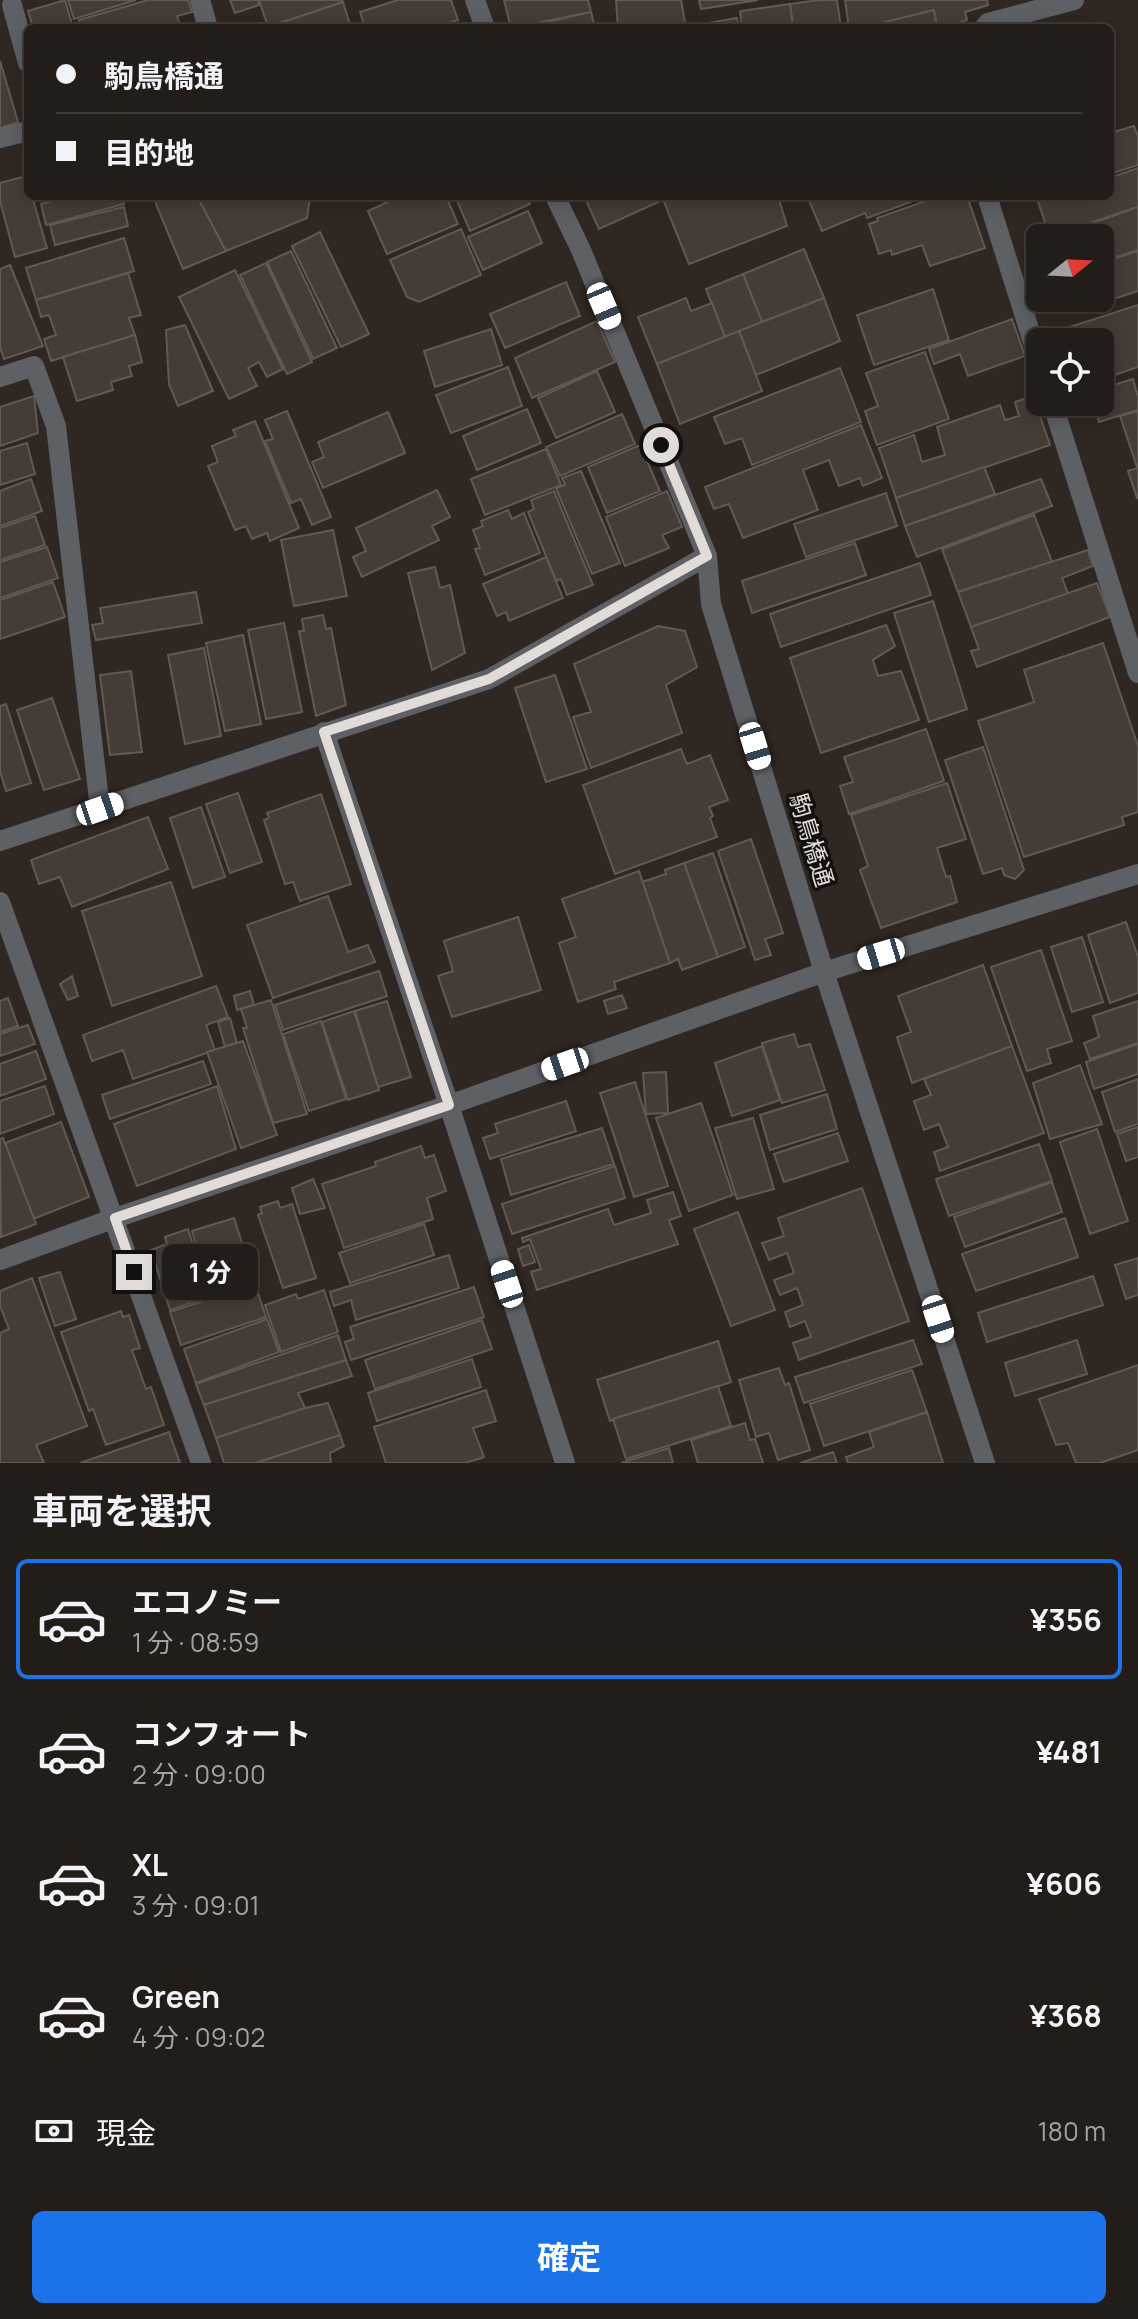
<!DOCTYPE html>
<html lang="ja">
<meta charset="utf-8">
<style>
:root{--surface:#231d19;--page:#2b2622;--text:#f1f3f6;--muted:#a3a2a2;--line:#403b38;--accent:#1a73e8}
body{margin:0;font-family:Manrope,"Noto Sans JP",sans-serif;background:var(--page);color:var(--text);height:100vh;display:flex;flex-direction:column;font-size:30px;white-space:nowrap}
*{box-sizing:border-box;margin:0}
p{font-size:26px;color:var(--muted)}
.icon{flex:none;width:44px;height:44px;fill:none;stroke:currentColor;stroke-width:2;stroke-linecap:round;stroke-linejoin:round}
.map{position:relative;height:1463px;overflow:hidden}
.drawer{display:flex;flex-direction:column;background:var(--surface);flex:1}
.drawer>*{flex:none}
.hud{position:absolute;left:24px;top:24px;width:1090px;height:176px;border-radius:12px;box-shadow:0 4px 20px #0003,0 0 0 2px var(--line);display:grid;align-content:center;height:176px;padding:0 32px;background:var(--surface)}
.needle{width:52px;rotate:72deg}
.fabs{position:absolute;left:1026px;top:224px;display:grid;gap:16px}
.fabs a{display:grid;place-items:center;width:88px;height:88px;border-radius:12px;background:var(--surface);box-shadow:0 4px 20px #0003,0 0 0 2px var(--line);font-size:40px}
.end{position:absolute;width:36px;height:36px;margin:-18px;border:10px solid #e1dcd8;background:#111;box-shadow:0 0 0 4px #111}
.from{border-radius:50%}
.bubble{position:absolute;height:56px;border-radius:12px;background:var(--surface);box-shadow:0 4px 20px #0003,0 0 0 2px var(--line);font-size:26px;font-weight:700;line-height:56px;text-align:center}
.car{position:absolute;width:24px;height:48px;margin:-24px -12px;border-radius:10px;box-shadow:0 0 6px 2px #0007;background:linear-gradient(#fff 24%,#345 0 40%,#fff 0 76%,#345 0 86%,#fff 0)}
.hud b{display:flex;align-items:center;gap:28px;height:76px;font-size:30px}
.hud b+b{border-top:2px solid var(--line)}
.hud i{width:20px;height:20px;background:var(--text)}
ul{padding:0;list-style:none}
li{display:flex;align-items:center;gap:24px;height:120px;margin:0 16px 12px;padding:0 16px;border:4px solid transparent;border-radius:12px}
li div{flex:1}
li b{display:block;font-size:30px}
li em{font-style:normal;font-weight:700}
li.on{border-color:var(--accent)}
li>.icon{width:72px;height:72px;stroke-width:1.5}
h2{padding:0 32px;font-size:36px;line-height:96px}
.pay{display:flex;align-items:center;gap:20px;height:88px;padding:0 32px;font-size:30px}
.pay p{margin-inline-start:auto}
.primary-button{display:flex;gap:16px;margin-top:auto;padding:16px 32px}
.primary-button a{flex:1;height:92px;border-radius:12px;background:var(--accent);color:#fff;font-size:32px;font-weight:700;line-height:92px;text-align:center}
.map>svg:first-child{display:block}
</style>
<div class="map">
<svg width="1138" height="1463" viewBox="0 0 1138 1463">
<rect width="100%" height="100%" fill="#2f2721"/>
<g fill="#453c36" stroke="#635953" stroke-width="2">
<polygon points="65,0 73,28 33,28 28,11"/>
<polygon points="68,0 136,0 74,19"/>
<polygon points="148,0 188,0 192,12 177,16 181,28 81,28 79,20"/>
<polygon points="230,0 258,0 259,5 235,13"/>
<polygon points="259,0 342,0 343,2 268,27"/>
<polygon points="398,0 451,0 458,20 431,28 365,28 360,12"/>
<polygon points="504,0 588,0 591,12 511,28"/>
<polygon points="616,0 681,0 686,28 618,28"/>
<polygon points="699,0 758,0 701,9"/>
<polygon points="819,0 837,0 841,28 793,28 790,4"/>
<polygon points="845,0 987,0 988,5 965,12 967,20 946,28 937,28 934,10 861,28 849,28"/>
<polygon points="343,2 351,28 264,28 268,27"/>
<polygon points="790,4 793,28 742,28 740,11"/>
<polygon points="934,10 937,28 861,28"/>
<polygon points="591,12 595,28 521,28"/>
<polygon points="737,18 739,28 693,28 692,26"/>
<polygon points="0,61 18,122 0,128"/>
<polygon points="1134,126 1138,137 1138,165 1110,174 1110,133"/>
<polygon points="1138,168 1138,207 1050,236 1038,202 1055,196 1110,196 1110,178"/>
<polygon points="26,176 28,196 32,196 47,248 15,257 0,201 0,183"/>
<polygon points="70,196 122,196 124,204 46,225 41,204"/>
<polygon points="156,196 197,196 226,251 183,269 156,204"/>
<polygon points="197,196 309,196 310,197 307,218 226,251"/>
<polygon points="401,196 446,196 458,224 387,254 368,211"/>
<polygon points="455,196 527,196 530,204 470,231"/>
<polygon points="584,196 662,196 663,200 599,229"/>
<polygon points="679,196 778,196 787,226 689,264 664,202"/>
<polygon points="807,196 909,196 911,202 867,218 865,213 822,231"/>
<polygon points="940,196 967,196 985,248 930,266 922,245 892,255 891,250 879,254 869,224 878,221 877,218"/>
<polygon points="124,207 128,226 55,245 50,225"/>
<polygon points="1138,207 1138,250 1100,262 1100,238 1051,238"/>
<polygon points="528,211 542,243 483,270 468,237"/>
<polygon points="461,229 481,275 419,302 407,297 390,260"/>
<polygon points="320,232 369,334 341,347 292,246"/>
<polygon points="124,238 134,271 36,300 26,268"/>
<polygon points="804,249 824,298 762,322 743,274"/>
<polygon points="291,251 337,348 313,359 267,262"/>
<polygon points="1138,251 1138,291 1086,308 1083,298 1100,298 1100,263"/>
<polygon points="266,263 312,362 287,374 240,275"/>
<polygon points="10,265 43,346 4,359 0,347 0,269"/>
<polygon points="235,270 283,369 267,377 259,362 248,368 257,386 229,399 179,297"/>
<polygon points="128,273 141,315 129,318 135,335 51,361 44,339 56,335 49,315 41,317 36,300"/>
<polygon points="743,274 762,322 725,337 706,289"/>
<polygon points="566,282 580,316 505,348 490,314"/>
<polygon points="933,289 949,340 874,365 857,315"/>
<polygon points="686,298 691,311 712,303 725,337 657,364 638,317"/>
<polygon points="824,298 840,341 756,375 739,331"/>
<polygon points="1138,305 1138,367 1100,380 1100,342 1075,342 1070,327"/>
<polygon points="1012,319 1025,356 968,376 960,354 934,364 929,349"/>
<polygon points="597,321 615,362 532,398 515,358"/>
<polygon points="185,325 213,391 178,406 169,384 166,330"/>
<polygon points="491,329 502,365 435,387 424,351"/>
<polygon points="739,331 762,391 680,424 657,364"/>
<polygon points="135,335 142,362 129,366 132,376 111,382 113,390 77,401 63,357"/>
<polygon points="925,352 949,419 877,445 865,411 878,406 866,373"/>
<polygon points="508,367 522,406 451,433 436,395"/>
<polygon points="840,368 861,422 752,465 742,438 725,444 714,417"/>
<polygon points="597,371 615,412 556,438 538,398"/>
<polygon points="1133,379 1138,397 1138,410 1099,422 1093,402 1100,402 1100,389"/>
<polygon points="34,396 38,433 0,446 0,407"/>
<polygon points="1033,396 1050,445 896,498 879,448 914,435 922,462 945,455 937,427 1000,405 1005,420 1019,416 1015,402"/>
<polygon points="527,409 541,443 477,470 463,436"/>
<polygon points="287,411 331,517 312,525 301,499 291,503 265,441 273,439 265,420"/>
<polygon points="1138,411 1138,467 1137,467 1120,416"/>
<polygon points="388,412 405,453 323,488 312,462 324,457 318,442"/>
<polygon points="622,414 635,444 560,476 546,447"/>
<polygon points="255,421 299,528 270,541 267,533 252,539 246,526 235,530 208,466 218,462 212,446 236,436 233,430"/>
<polygon points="861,425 882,478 863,486 860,478 839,486 829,460 803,470 818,510 743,538 729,504 714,509 705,487"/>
<polygon points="27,443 35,474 0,485 0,451"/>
<polygon points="640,445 660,491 607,513 588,467"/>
<polygon points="546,449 561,485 485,515 471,479"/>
<polygon points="984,467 995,494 905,526 896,498"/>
<polygon points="1138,468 1138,497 1137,498 1128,471"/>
<polygon points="581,471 620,563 592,574 556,488 565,485 562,478"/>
<polygon points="31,479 42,511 0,526 0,491"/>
<polygon points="1041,479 1052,506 917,557 905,526"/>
<polygon points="437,490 450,517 432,526 439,540 362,577 353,557 366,551 356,528"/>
<polygon points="554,491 593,585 567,595 561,579 556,581 528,512 534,509 531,500"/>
<polygon points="667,491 682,527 662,535 669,548 625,566 606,517"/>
<polygon points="886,493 897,526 806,557 794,524"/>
<polygon points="508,510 512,519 524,513 540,553 485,575 475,549 480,548 473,530 483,526 481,521"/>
<polygon points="1034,515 1052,562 958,592 942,549"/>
<polygon points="35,516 45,545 0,560 0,528"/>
<polygon points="333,530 347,596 294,606 281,540"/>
<polygon points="855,543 866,575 752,613 742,581"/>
<polygon points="47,547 58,578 0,598 0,562"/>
<polygon points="1088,550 1093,566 1062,578 1068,594 971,627 958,592"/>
<polygon points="546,557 563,598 509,621 506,612 497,616 483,584"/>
<polygon points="920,563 931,595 781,647 770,614"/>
<polygon points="435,567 440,588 450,585 465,653 432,670 408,573"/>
<polygon points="53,582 65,617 0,639 0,600"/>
<polygon points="1097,583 1110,617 977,667 971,651 979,649 971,627"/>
<polygon points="196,592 202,623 96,640 92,625 103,623 100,608"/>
<polygon points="933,601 967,709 929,722 894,613"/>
<polygon points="323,615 326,629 331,628 346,705 316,716 299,631 304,631 302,619"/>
<polygon points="284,623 302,712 266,719 248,630"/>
<polygon points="886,625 895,646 873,660 878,676 901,671 919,720 821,753 790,658"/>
<polygon points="658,626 685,631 697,667 666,685 682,733 591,768 573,717 591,712 574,664"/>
<polygon points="243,635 261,724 225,731 206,643"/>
<polygon points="1103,643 1138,746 1138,812 1122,817 1124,825 1024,857 978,721 1034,702 1024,670"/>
<polygon points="204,648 221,736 185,744 168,655"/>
<polygon points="131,671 142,752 110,755 100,675"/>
<polygon points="555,675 587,769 546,782 515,688"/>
<polygon points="52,698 80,779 44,790 17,710"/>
<polygon points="6,704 31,783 6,791 0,771 0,706"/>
<polygon points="926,729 944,781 849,814 840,786 853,782 844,757"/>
<polygon points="983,747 1024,870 1015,879 1004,875 1002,868 983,874 945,760"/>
<polygon points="681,749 687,764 710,755 728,800 709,807 713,816 710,818 717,837 615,874 583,785"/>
<polygon points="947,783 966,839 937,848 946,877 950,876 957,902 881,928 860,870 868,866 851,815"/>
<polygon points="238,793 262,862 230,873 206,804"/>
<polygon points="321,794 351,884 300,901 293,882 285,884 264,820 269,818 267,813"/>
<polygon points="201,807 225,877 193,888 170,818"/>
<polygon points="148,817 168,869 72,907 60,877 39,884 31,860"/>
<polygon points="751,839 783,933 765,939 771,955 755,960 718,851"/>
<polygon points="713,853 745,947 718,957 684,863"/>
<polygon points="684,863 718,957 682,970 678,959 670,963 642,882 666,874 665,870"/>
<polygon points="639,871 670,963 614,982 616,989 578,1002 559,943 576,937 562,899"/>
<polygon points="171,882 202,976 112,1006 82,911"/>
<polygon points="328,896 348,952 368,945 375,962 273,998 247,925"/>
<polygon points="518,917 541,990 452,1017 438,976 453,971 444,941"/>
<polygon points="1126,922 1138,957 1138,993 1110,1003 1088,935"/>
<polygon points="1082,937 1103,1002 1072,1012 1051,947"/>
<polygon points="1041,950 1072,1041 1047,1049 1051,1063 1027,1071 991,967"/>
<polygon points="983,965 1012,1046 912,1083 897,1037 911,1032 898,996"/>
<polygon points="379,971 387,996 283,1030 275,1005"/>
<polygon points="72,976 78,996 68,1000 60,984"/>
<polygon points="216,986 228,1017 206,1025 215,1050 133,1079 123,1050 92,1061 83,1035"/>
<polygon points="250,991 254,1005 237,1010 234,996"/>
<polygon points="622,995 627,1008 608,1014 604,1001"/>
<polygon points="8,998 18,1026 0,1032 0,1001"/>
<polygon points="271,1000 307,1114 273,1123 243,1028 247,1028 241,1009"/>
<polygon points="387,1001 411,1077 378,1087 355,1011"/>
<polygon points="1138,1001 1138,1043 1090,1059 1084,1043 1099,1037 1093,1016"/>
<polygon points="354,1011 379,1090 348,1100 322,1022"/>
<polygon points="230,1018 237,1043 225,1047 218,1022"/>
<polygon points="321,1021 346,1099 309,1111 283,1034"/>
<polygon points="28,1025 35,1044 0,1056 0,1034"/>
<polygon points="794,1034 798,1047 810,1044 825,1090 782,1103 762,1043"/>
<polygon points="243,1041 277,1135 241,1148 207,1052"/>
<polygon points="1138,1044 1138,1074 1094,1089 1086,1062"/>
<polygon points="762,1046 780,1100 732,1116 715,1063"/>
<polygon points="1012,1046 1044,1133 940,1171 934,1152 948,1147 939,1124 924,1130 914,1101 931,1095 924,1079"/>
<polygon points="36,1051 46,1079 0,1096 0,1064"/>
<polygon points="203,1061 211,1084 110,1119 102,1095"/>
<polygon points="1080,1065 1102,1124 1050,1139 1033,1083"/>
<polygon points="666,1072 668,1113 646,1114 643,1073"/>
<polygon points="1138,1079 1138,1124 1115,1132 1102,1092"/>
<polygon points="635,1082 668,1186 634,1197 600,1093"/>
<polygon points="45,1086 54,1114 0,1134 0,1101"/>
<polygon points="217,1086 236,1149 137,1186 114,1124"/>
<polygon points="827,1094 837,1129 770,1150 760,1115"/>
<polygon points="566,1101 576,1131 490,1159 483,1138 498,1133 495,1124"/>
<polygon points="701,1103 733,1195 689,1211 656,1118"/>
<polygon points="753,1118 774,1189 737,1199 715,1128"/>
<polygon points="61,1122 89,1197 33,1219 5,1143"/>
<polygon points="1138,1127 1138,1157 1126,1161 1117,1134"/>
<polygon points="602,1128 614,1164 511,1195 501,1159"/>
<polygon points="1097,1129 1128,1221 1090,1234 1060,1142"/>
<polygon points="838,1133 848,1161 784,1182 774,1154"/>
<polygon points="3,1138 36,1224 1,1237 0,1139"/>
<polygon points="1039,1144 1052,1181 949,1216 936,1179"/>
<polygon points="421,1146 425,1158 434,1155 446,1191 427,1198 433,1219 344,1248 322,1184 376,1166 375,1162"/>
<polygon points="615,1166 625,1198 512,1234 502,1204"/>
<polygon points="313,1179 325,1208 300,1214 292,1188"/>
<polygon points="1052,1182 1062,1212 965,1247 954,1217"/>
<polygon points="862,1188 909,1321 799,1360 793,1343 811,1337 805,1321 790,1327 785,1312 803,1305 797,1288 780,1295 774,1280 794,1273 787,1253 769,1260 762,1243 784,1236 778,1218"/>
<polygon points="673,1192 681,1216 669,1220 678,1244 537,1290 531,1272 541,1269 530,1239 523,1242 522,1238 608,1209 614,1225 651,1213 647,1200"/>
<polygon points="278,1201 280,1208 292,1204 316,1278 283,1288 258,1215 262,1213 260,1207"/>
<polygon points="738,1212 775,1310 731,1326 694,1229"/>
<polygon points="234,1218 254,1281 211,1295 192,1231"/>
<polygon points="1065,1218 1078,1257 976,1291 962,1254"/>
<polygon points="424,1224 434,1255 350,1283 339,1253"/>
<polygon points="188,1229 210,1296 170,1310 151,1250 167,1244 165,1237"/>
<polygon points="529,1245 535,1262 523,1266 518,1249"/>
<polygon points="449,1255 459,1288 356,1320 351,1300 334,1306 330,1292"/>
<polygon points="1138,1258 1138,1295 1126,1299 1115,1265"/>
<polygon points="60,1272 76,1319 55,1326 39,1278"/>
<polygon points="1093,1276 1103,1305 987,1342 978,1313"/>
<polygon points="32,1278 87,1426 36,1445 44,1463 0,1463 0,1333 9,1329 0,1306 0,1291"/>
<polygon points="255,1284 266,1317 181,1345 170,1312"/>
<polygon points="474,1287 484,1317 351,1360 345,1342 354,1339 350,1327"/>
<polygon points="324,1290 338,1332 281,1352 265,1305 296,1294 298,1299"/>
<polygon points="121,1311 123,1317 129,1315 140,1348 132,1350 146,1389 151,1387 164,1425 106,1445 93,1409 89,1411 61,1332"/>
<polygon points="267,1319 279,1352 196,1383 184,1349"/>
<polygon points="482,1320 492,1349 375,1389 365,1360"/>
<polygon points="338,1335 346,1360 204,1405 196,1384"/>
<polygon points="913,1340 922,1364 804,1403 795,1377"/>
<polygon points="1077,1340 1087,1374 1015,1396 1005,1363"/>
<polygon points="718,1341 731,1382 610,1421 597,1380"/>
<polygon points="472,1359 481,1387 377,1421 368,1393"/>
<polygon points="346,1360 352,1376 298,1393 305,1408 216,1438 204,1405"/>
<polygon points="1138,1365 1138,1450 1100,1463 1076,1463 1068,1443 1056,1445 1039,1399"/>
<polygon points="779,1368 785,1385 789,1383 810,1450 778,1460 769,1433 756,1437 739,1380"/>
<polygon points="912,1370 927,1412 824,1446 810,1404"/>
<polygon points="718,1386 731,1426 626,1459 613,1419"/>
<polygon points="486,1390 496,1421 473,1428 484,1457 465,1463 386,1463 374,1427"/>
<polygon points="328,1403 340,1435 256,1463 224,1463 216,1438 305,1408"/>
<polygon points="927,1412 943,1463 848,1463 846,1457 874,1447 869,1432"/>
<polygon points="745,1423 750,1440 755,1439 763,1463 698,1463 691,1440"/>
<polygon points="169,1432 180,1463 80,1463"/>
<polygon points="340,1435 344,1446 330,1453 331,1463 256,1463"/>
<polygon points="669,1448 673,1463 621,1463"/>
<polygon points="833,1452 837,1463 800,1463"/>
</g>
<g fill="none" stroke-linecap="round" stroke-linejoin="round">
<g stroke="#5d6064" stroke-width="20">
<polyline points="200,0 208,28"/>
<polyline points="475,0 485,28"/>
<polyline points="12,5 28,63"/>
<polyline points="984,28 988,23 1074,0"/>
<polyline points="0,138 28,131"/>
<polyline points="555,196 581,250 707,556 711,604 824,972 985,1463"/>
<polyline points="987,196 1040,364"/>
<polyline points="0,377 34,366 56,426 100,809"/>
<polyline points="1052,402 1138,673"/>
<polyline points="324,732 449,1105 565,1463"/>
<polyline points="0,841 489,679 707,556"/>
<polyline points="0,902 201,1463"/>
<polyline points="0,1260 115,1218 449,1105 824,972 1138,874"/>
</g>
</g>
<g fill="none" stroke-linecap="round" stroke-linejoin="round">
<polyline stroke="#e1dcd8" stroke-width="10" points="134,1272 115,1218 449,1105 324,732 489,679 707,556 661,445"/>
</g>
<g text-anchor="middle" stroke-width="7" stroke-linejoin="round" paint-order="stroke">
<g font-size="24" fill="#e1dcd8" stroke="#14100e">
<text transform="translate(811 840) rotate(73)" y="8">駒鳥橋通</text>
</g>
</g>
</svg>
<div class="fabs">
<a><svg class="needle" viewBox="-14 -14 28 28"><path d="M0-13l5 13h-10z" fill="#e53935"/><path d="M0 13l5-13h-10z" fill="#a3a2a2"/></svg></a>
<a><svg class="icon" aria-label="locate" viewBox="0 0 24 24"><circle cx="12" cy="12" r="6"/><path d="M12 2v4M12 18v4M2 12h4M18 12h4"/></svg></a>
</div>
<i class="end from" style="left:661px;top:445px"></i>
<i class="end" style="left:134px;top:1272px"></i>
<div class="bubble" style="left:162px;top:1244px;width:96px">1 分</div>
<i class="car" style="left:604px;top:306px;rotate:157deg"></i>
<i class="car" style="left:755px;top:746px;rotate:163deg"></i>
<i class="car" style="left:100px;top:809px;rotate:71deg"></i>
<i class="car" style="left:881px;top:954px;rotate:253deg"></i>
<i class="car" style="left:565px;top:1064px;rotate:251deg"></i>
<i class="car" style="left:507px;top:1284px;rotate:342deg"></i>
<i class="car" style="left:938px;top:1319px;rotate:162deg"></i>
<div class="hud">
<b><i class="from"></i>駒鳥橋通</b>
<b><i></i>目的地</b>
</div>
</div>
<section class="drawer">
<h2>車両を選択</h2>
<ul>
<li class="on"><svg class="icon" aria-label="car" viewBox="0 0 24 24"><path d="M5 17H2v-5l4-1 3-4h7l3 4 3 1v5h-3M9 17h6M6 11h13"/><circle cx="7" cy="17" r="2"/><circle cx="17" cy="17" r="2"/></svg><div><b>エコノミー</b><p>1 分 · 08:59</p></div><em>¥356</em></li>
<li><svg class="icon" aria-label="car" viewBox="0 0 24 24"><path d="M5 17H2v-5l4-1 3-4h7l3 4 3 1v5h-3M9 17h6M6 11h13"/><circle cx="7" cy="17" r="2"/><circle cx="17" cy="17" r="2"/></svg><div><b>コンフォート</b><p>2 分 · 09:00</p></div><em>¥481</em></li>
<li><svg class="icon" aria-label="car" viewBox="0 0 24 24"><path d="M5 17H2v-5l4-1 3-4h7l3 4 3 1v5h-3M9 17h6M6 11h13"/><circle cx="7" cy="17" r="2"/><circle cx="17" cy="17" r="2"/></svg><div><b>XL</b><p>3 分 · 09:01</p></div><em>¥606</em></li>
<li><svg class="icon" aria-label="car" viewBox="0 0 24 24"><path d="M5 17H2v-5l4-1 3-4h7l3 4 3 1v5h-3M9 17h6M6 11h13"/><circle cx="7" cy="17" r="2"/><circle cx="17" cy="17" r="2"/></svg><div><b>Green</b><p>4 分 · 09:02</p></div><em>¥368</em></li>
</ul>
<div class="pay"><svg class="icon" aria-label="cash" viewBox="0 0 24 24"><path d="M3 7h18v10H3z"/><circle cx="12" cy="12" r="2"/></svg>現金<p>180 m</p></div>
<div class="primary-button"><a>確定</a></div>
</section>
